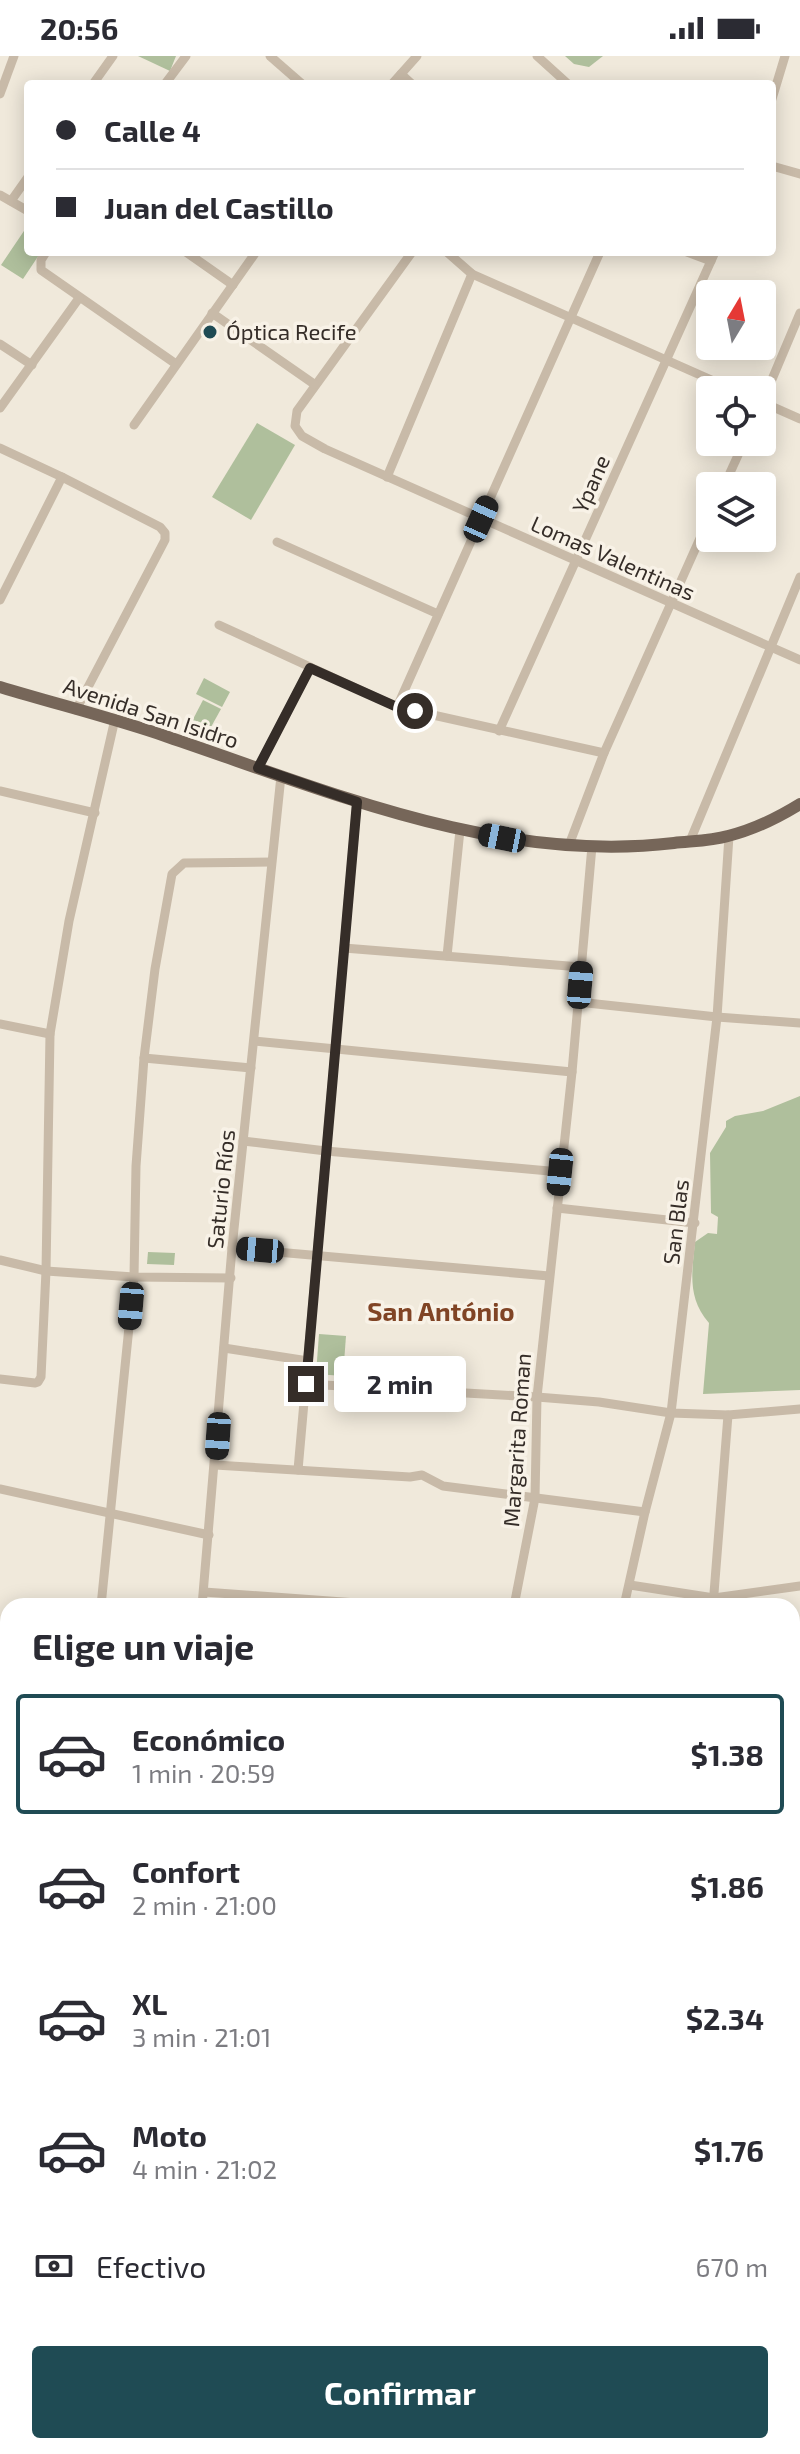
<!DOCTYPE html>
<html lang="es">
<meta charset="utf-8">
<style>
:root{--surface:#fff;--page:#f2f2f3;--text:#2b2b33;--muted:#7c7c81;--line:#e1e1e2;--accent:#1f4b54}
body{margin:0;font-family:"Exo 2",sans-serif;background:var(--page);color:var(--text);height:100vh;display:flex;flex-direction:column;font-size:30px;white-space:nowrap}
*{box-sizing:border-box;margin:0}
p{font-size:26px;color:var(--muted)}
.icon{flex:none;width:44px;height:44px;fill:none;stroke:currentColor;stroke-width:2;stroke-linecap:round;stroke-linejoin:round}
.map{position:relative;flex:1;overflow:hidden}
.drawer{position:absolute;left:0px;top:1542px;width:800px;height:856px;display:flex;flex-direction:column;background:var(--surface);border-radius:24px 24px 0 0;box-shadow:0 4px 20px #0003}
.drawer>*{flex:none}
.top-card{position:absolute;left:24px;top:24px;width:752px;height:176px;border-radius:8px;box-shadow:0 4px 20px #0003;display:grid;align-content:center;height:176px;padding:0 32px;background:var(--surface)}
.needle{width:52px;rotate:10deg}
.tools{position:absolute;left:696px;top:224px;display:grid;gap:16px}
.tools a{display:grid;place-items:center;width:80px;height:80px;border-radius:8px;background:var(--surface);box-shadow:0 4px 20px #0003;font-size:40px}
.end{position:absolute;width:36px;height:36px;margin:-18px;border:10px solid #352d28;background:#fff;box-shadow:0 0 0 4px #fff}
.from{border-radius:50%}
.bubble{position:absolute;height:56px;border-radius:8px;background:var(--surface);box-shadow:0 4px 20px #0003;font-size:26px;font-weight:700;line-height:56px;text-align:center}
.car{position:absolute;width:24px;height:48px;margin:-24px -12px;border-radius:10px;box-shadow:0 0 6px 2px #0007;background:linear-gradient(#222 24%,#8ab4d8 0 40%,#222 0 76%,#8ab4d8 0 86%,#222 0)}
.top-card b{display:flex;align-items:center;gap:28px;height:76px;font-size:30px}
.top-card b+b{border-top:2px solid var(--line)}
.top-card i{width:20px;height:20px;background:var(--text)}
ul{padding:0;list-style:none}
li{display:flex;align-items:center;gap:24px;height:120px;margin:0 16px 12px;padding:0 16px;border:4px solid transparent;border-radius:8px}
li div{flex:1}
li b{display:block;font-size:30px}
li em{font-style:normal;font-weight:700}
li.selected{border-color:var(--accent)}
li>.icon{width:72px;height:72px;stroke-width:1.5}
h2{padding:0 32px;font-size:36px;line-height:96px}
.pay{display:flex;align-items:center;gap:20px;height:88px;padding:0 32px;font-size:30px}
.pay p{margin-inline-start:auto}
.action{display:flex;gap:16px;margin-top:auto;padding:16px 32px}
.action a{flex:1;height:92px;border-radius:8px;background:var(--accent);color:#fff;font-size:32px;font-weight:700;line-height:92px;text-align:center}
.status{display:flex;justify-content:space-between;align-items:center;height:56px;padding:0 40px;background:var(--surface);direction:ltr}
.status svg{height:22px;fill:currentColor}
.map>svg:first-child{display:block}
</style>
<div class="status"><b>20:56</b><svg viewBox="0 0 49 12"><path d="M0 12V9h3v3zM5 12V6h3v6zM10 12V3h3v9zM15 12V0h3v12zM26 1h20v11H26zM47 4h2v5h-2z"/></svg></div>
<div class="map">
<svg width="800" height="2398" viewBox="0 0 800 2398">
<rect width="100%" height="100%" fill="#f0e9db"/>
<g fill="#afbf9c">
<polygon points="138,0 176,0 170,15"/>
<polygon points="565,0 603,0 589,11 574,8"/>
<polygon points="28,169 28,196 41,196 23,223 1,209"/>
<polygon points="257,367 295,389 251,464 212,441"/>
<polygon points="204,622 230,636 222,651 196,638"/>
<polygon points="203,644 221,653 206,680 189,671"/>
<path d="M800 1040V1334L703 1338 709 1267C687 1242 692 1216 695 1186L708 1177 717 1178 718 1161 711 1157 710 1097 726 1071V1065L735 1060 763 1055Z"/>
<polygon points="148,1196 175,1197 174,1209 147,1208"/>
<polygon points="319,1278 346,1280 343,1320 316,1318"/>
<rect x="0" y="1758" width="8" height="31"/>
<polygon points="4,2247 8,2256 8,2304 4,2304 0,2300 0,2248"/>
</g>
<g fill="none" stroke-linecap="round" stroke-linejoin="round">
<g stroke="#c8baa8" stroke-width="9">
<polyline points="270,0 302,28"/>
<polyline points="537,0 568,28"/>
<polyline points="401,18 412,28"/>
<polyline points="93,28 113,0"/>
<polyline points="165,28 186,0"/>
<polyline points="392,28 417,0"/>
<polyline points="0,38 14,0"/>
<polyline points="772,43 785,0"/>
<polyline points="772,110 800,118"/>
<polyline points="0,139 28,155"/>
<polyline points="11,145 28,121"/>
<polyline points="46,196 41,204 41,214 176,308"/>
<polyline points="186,196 233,229"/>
<polyline points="412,196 297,355 295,370 302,380 325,393 800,604"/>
<polyline points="447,196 472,218 734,334"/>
<polyline points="687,196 711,205"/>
<polyline points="212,257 314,328"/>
<polyline points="0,288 32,309"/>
<polyline points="762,346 800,363"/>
<polyline points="762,347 800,257"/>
<polyline points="0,352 79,242"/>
<polyline points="134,369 256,196"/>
<polyline points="0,392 62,421 0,544"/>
<polyline points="62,421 160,471 165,477 165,484 76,654"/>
<polyline points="387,421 472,218"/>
<polyline points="724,430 744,386"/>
<polyline points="277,486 438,558"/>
<polyline points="219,569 397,651 604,697"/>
<polyline points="397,651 600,196"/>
<polyline points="499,675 715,196"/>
<polyline points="258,712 310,612"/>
<polyline points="0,735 95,757"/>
<polyline points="690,785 800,521"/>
<polyline points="569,789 604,697 710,460"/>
<polyline points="344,892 581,911"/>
<polyline points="447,900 460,774"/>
<polyline points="578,946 717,961 800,967"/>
<polyline points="0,968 50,978"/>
<polyline points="254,985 572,1016"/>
<polyline points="144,1002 251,1012"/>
<polyline points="243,1085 326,1095 560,1116"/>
<polyline points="557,1152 695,1167"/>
<polyline points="232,1192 549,1220"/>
<polyline points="0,1204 46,1215 134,1221 231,1222"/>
<polyline points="224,1292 308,1305"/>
<polyline points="0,1323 35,1327 38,1326 41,1321 46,1215 50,978 69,865 115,663"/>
<polyline points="306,1328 537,1341 599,1346 671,1357 728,1359 800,1353"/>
<polyline points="215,1409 410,1421 422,1419 443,1430 645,1456"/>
<polyline points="298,1414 357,746"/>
<polyline points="0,1433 209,1479"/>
<polyline points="630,1529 714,1542 800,1530"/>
<polyline points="204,1536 398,1550"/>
<polyline points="101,1550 134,1221 136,1110 144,1002 155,913 172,818 184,807 271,806"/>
<polyline points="202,1550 232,1192 281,720"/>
<polyline points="514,1550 535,1442 537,1341 572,1016 592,790"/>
<polyline points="624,1550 645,1456 671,1357 717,961 729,780"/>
<polyline points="713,1550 728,1359"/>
<polyline points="792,1634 800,1634"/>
<polyline points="0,1666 8,1668"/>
<polyline points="792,1737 800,1736"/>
<polyline points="0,1806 8,1806"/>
<polyline points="792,1826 800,1827"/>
<polyline points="0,1911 8,1911"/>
<polyline points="792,1961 800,1961"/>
<polyline points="0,2011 8,2011"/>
<polyline points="792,2108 800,2109"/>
<polyline points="792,2211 800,2211"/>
<polyline points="0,2213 8,2214"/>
<polyline points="792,2316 800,2317"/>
<polyline points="0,2326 8,2326"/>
<polyline points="0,2334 8,2351"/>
<polyline points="27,2390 31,2398"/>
<polyline points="378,2390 382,2398"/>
<polyline points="518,2390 622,2398"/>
<polyline points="219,2392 248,2390"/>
<polyline points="421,2398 428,2390"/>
<polyline points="434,2398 434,2390"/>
<polyline points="642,2398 643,2390"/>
<polyline points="745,2398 746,2390"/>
</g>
<path stroke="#766659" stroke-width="12" d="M0 631C56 648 113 662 168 681 331 736 498 808 674 787 692 785 711 785 728 780 752 774 779 761 800 748"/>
</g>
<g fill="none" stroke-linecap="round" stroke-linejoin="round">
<polyline stroke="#352d28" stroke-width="10" points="306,1328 357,746 258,712 310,612 397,651 415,655"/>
</g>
<circle fill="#1f4b54" stroke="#f8f2e7" stroke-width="3" cx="210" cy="276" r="8"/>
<g text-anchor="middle" stroke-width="7" stroke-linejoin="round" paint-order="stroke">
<g font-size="22" fill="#352d28" stroke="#f8f2e7" text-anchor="start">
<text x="226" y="284">Óptica Recife</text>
</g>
<g font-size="22" fill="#352d28" stroke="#f8f2e7">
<text transform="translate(591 428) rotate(-66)" y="8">Ypane</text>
<text transform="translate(613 502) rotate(24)" y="8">Lomas Valentinas</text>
<text transform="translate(151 657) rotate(18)" y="8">Avenida San Isidro</text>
<text transform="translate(221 1133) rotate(-84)" y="8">Saturio Ríos</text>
<text transform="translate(676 1166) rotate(-83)" y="8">San Blas</text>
<text transform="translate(517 1384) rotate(-86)" y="8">Margarita Roman</text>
</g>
<g font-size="26" font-weight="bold" fill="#804425" stroke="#f8f2e7">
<text x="441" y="1265">San António</text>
</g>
</g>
</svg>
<div class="tools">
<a><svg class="needle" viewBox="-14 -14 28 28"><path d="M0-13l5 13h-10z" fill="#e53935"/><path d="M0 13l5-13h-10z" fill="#7c7c81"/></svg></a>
<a><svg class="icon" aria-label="locate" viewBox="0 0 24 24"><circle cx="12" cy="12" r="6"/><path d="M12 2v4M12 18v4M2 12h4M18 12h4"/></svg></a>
<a><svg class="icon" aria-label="layers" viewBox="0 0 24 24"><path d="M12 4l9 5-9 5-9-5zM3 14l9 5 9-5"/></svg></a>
</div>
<i class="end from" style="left:415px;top:655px"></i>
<i class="end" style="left:306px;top:1328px"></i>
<div class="bubble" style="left:334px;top:1300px;width:132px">2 min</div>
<i class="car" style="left:481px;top:463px;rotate:24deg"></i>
<i class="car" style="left:502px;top:782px;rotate:281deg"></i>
<i class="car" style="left:580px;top:929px;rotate:5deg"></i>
<i class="car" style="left:560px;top:1116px;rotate:186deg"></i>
<i class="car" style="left:260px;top:1194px;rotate:275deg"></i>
<i class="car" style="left:131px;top:1250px;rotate:185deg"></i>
<i class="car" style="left:218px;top:1380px;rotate:184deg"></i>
<div class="top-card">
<b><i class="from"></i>Calle 4</b>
<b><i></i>Juan del Castillo</b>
</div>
<section class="drawer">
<h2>Elige un viaje</h2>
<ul>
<li class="selected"><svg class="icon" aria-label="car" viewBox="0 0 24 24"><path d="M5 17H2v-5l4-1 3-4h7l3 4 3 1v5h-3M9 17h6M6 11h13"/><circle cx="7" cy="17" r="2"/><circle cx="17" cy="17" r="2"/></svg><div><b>Económico</b><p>1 min · 20:59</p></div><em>$1.38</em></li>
<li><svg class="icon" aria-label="car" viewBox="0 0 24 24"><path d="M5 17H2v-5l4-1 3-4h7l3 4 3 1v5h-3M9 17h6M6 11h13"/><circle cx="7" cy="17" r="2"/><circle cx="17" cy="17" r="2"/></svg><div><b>Confort</b><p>2 min · 21:00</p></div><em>$1.86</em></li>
<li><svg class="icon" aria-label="car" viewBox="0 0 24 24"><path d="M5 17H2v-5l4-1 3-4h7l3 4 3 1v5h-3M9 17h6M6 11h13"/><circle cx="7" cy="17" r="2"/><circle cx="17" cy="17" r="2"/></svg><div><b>XL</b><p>3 min · 21:01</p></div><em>$2.34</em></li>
<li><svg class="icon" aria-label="car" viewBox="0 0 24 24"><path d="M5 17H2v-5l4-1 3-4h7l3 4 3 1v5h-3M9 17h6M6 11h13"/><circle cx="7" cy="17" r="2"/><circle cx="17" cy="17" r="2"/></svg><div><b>Moto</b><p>4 min · 21:02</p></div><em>$1.76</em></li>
</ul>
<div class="pay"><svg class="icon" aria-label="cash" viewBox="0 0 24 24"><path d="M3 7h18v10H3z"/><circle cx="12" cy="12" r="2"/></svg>Efectivo<p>670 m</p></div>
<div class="action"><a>Confirmar</a></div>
</section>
</div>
